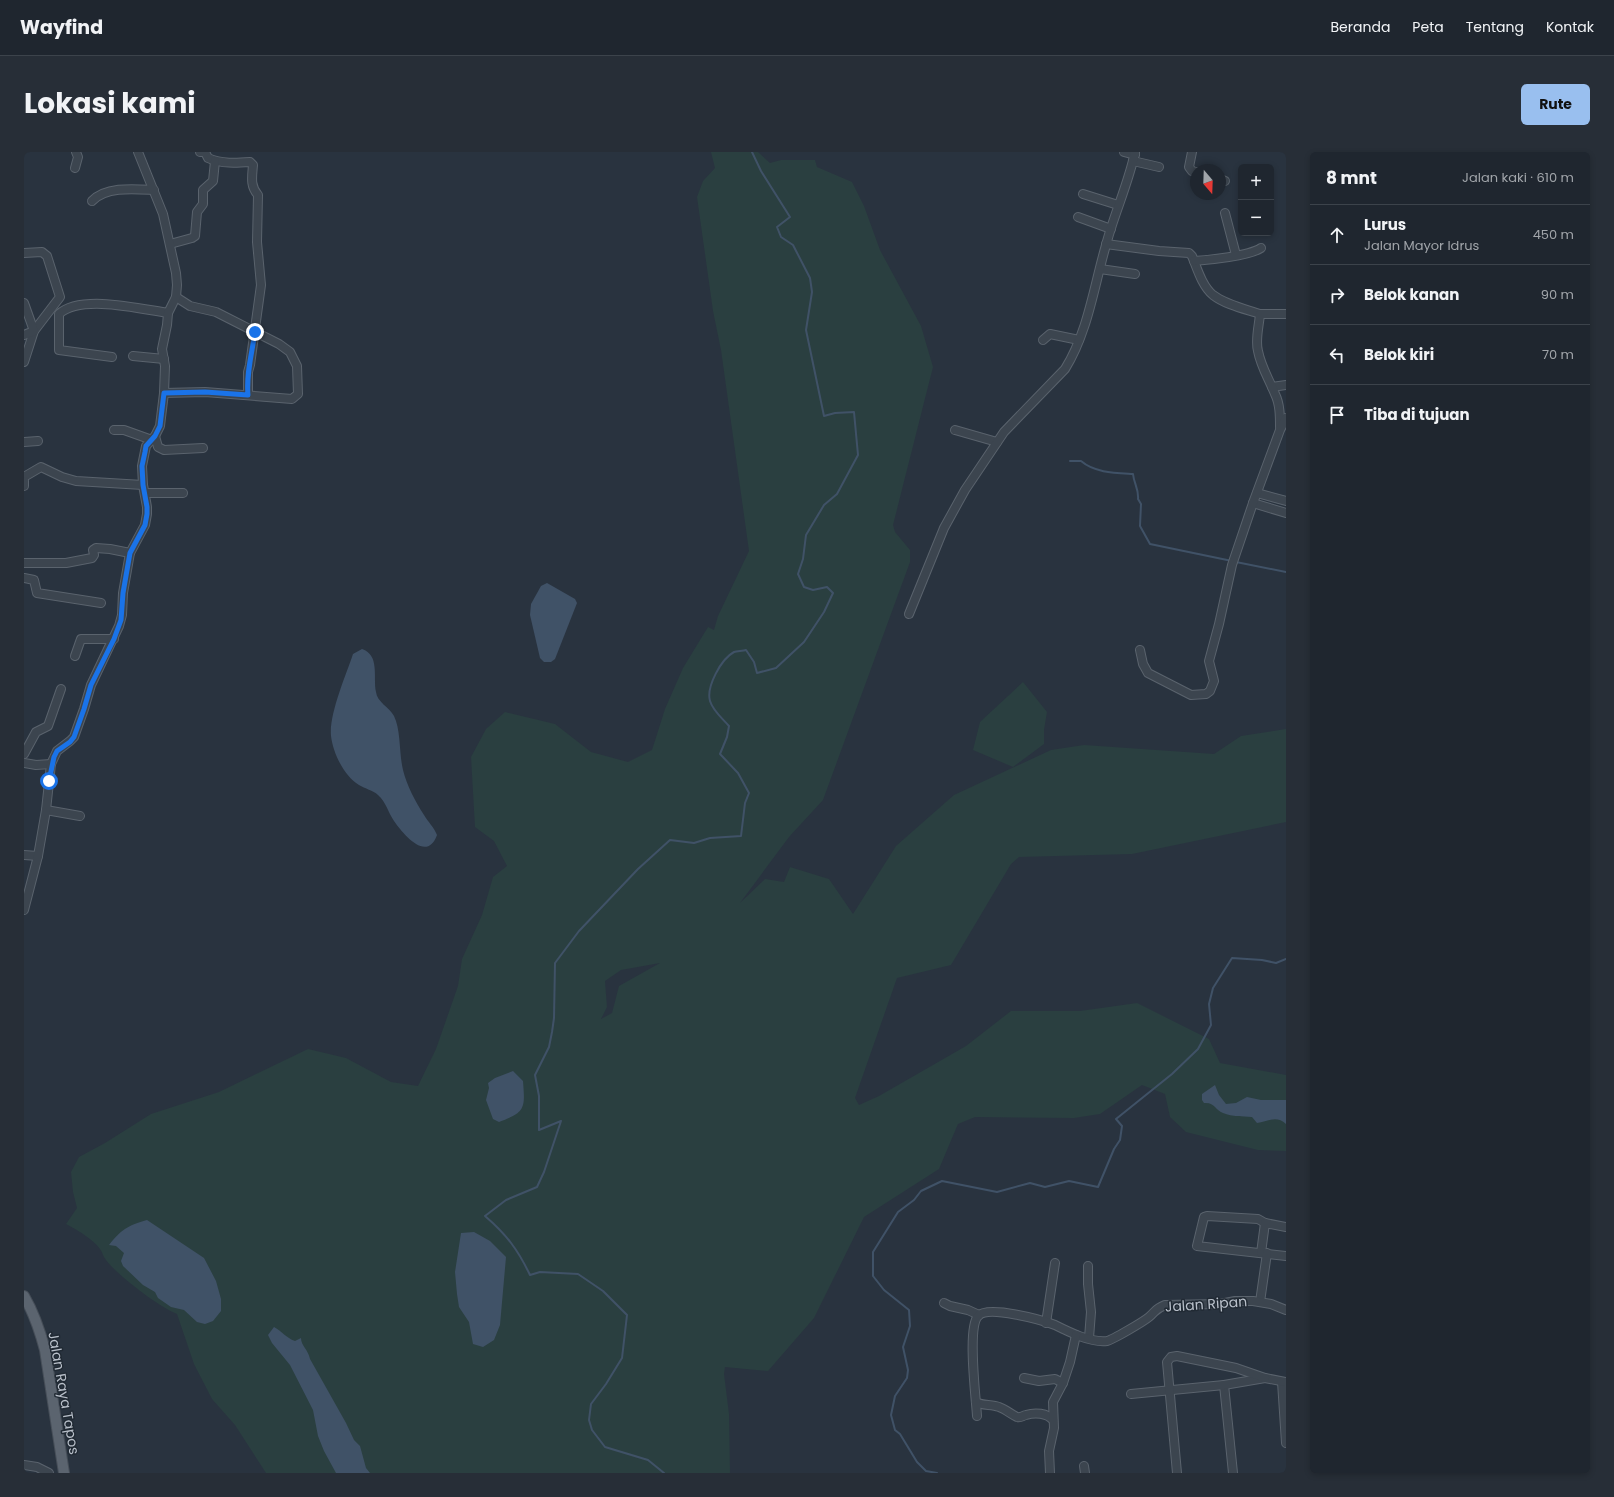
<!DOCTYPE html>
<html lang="id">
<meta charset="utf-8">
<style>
body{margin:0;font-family:Poppins,sans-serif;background:#272e37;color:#f1f3f6}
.controls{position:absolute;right:12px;top:12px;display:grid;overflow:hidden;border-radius:6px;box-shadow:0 2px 6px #0003}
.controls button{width:36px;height:36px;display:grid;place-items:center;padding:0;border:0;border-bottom:1px solid #3c434b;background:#1f262f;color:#f1f3f6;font:20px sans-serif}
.compass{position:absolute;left:1166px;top:12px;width:36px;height:36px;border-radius:50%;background:#1f262f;box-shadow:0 2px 6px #0003;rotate:161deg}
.stop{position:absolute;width:12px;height:12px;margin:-9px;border:3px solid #1a73e8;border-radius:50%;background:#fff}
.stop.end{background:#1a73e8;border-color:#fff;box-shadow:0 1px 4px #0008}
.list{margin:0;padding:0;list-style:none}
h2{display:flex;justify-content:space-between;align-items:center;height:52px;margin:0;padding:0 16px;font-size:17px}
h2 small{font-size:13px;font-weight:400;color:#a1a5aa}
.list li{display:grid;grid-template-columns:26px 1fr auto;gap:12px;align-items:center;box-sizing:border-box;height:60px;padding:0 16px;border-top:1px solid #3c434b}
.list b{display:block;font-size:15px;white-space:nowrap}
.list p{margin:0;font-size:13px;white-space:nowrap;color:#a1a5aa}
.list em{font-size:13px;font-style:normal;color:#a1a5aa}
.icon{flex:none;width:22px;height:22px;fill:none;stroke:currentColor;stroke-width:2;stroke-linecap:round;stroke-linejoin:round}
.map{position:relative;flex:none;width:1262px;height:1321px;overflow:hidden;border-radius:6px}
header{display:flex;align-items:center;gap:24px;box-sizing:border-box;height:56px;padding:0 20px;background:#1f262f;border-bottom:1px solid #3c434b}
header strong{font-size:19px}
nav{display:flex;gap:22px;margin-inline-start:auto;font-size:14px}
.intro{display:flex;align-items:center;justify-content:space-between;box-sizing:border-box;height:96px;padding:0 24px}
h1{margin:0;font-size:28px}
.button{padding:10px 18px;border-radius:6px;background:#99bfef;color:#111;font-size:14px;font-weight:700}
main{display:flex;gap:24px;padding:0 24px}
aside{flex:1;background:#1f262f;border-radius:6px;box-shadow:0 2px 6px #0003}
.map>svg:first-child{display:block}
.green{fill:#2a3f40;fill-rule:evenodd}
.water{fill:#405267}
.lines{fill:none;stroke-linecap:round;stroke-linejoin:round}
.stream{stroke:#405267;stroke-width:2}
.minor-casing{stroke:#5a636d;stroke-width:10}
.major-casing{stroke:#464e58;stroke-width:12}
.minor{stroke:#3c454f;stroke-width:8}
.major{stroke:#5b646f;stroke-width:10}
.route{stroke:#1a73e8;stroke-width:5}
.labels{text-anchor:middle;stroke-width:3;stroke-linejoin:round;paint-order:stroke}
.street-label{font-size:14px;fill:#b9c0ca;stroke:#212a34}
</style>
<header>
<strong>Wayfind</strong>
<nav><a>Beranda</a><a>Peta</a><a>Tentang</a><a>Kontak</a></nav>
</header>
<div class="intro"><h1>Lokasi kami</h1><a class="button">Rute</a></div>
<main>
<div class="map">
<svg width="1262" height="1321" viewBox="0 0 1262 1321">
<rect width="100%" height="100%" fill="#29333f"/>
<g class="green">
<path d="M687 0H734L746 11 757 8H791L793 15 828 30 840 54 856 98 897 174 909 215 869 373 871 380 886 398V410L799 648 765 685 716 751 741 727 760 730 766 715 805 727 829 762 872 694 930 643 1027 598 1060 593 1190 602 1217 584 1262 577V670L1108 702 995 705 987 712 927 813 873 826 831 946 835 953 855 944 942 894 987 859H1056L1113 851 1185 887 1196 911 1262 923V999L1234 998 1162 980 1146 965 1141 942 1118 933 1076 962 1050 966 951 965 934 972 915 1017 840 1065 790 1166 744 1219 701 1215 700 1222 705 1262 706 1321H242L211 1273 188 1247 170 1212 153 1162C134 1154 94 1124 82 1108 79 1105 79 1101 76 1097 70 1088 52 1077 42 1072L53 1056 49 1040 47 1020 55 1005 81 991 127 962 195 940 284 897 322 906 367 930 394 934 412 897 434 834 438 807 458 763 469 725 483 714 470 689 451 675 447 605 462 577 481 560 531 572 567 600 604 610 628 598 641 557 659 516 684 475 690 478 694 464 725 399 697 198 689 159 673 45 679 29 691 16ZM636 811 595 834 588 861 577 867 583 855 581 829 597 818Z"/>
<polygon points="999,530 1023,560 1020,578 1020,592 989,615 949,598 956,570"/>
</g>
<g class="water">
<polygon points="523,431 551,447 553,451 531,507 527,510 520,510 516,506 506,463 507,452 517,434"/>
<path d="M338 497C356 503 349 525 352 540 353 550 365 555 370 564 377 578 375 602 379 618 383 634 391 649 400 663 404 670 410 675 413 683 403 711 379 682 370 669 364 660 362 650 354 643 349 638 341 637 335 633 320 624 309 601 307 584 305 562 322 523 329 502Z"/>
<path d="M489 919 499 929C501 956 502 960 475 970L469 967 462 948 465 936 464 931 471 926Z"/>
<path d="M1191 933 1195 943 1202 952 1212 951 1223 945 1237 948H1262V972C1253 963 1244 969 1233 971L1228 965C1218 964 1209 965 1199 961 1191 958 1191 950 1180 951L1178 948V942Z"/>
<path d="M123 1068 180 1106 192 1129 197 1147V1159L189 1169 181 1172 173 1170 160 1158 147 1155 134 1146 131 1140 119 1133 99 1114 97 1109 100 1101 92 1094 85 1093C97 1078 104 1073 123 1068Z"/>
<polygon points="450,1080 466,1089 482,1105 476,1173 470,1188 459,1195 449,1192 445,1170 435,1155 433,1142 431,1120 437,1081"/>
<path d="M250 1175C258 1179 262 1186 271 1189L277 1186C277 1194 284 1197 286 1207L322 1271 330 1288 336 1294 342 1316 346 1321H312L300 1299 294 1284 289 1258 266 1213 248 1191 244 1183Z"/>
</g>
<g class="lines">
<g class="stream">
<path d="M1046 309H1057C1071 321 1092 321 1109 322 1110 332 1115 337 1114 347L1117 352 1116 374 1126 392 1208 409"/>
<polyline points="1212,410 1262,420"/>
<path d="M640 1321 624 1308 581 1295 568 1278 565 1268 567 1252 582 1232 598 1206 603 1163 579 1139 554 1122 516 1120 506 1123C494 1098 483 1083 461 1064L482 1048 513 1035 520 1020 537 969 515 978V944L511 923 525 895 528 880 530 866 531 811 555 779 614 717 646 688 670 691 686 686 717 684 721 651 725 641 714 621 696 602 703 585 705 574C698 566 689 559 686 549 682 535 697 507 710 500 713 499 719 499 722 498L730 510 733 521 752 516 780 490 800 460 809 441 803 435 789 438 780 435 774 422 779 407 782 383 800 353 813 342 834 303 830 260 811 261 800 264 782 178 788 140 786 126 769 93 757 85 753 75 766 65 737 19 728 0"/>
<polyline points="913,1321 902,1319 893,1310 876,1282 871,1278 867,1263 871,1244 883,1226 884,1218 879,1195 886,1174 885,1158 860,1138 849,1124 849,1100 874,1060 890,1048 897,1039 918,1029 973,1040 1006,1031 1021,1035 1045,1029 1074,1035 1090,997 1096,988 1098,974 1092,967 1148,922 1174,897 1187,873 1185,852 1189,836 1208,806 1238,808 1252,811 1262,807"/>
</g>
<defs>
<g id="minor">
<path d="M176 0H181L184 6C198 12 212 11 226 10L229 13C228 25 226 34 234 43L233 90 237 133 226 213 224 220V243"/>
<polyline points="1100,0 1111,3"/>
<polyline points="1168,0 1165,15 1168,19 1172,20"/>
<polyline points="1109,9 1135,15"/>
<polyline points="51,16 54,5 52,0"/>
<polyline points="1196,27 1201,29"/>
<polyline points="1059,42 1094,53"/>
<path d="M68 49C82 34 111 37 130 38"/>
<polyline points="1201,61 1212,103"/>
<polyline points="1054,65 1087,77"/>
<polyline points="146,92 168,86 171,84 173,60 179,52 179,38 189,29 191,9"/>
<path d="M1082 92 1135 99 1165 101 1168 104C1173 116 1178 134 1189 143 1202 153 1221 157 1236 162"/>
<polyline points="0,101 18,100 23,104 36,145 10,179 0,210"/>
<path d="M1170 109C1185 108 1225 104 1237 96"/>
<polyline points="1076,117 1111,122"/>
<polyline points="0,151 10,179 0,183"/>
<polyline points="1019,188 1026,182 1055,188"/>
<polyline points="109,204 140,207"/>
<path d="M88 205 35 198V162C57 142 117 157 144 161"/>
<polyline points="1248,235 1262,233"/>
<polyline points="140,241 181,240 268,247 274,242 273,214 266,200 255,192 192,160 166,154 152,145"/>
<path d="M1256 275C1256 264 1256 252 1251 242 1245 227 1237 215 1234 199 1231 188 1235 174 1236 162H1262"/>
<polyline points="90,278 100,278 128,288"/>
<polyline points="931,278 973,290"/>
<polyline points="131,284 134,295 140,298 179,296"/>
<polyline points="0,290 14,289"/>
<polyline points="0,325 17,315 38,325 52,329 119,333"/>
<polyline points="0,329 0,334"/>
<polyline points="121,341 159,341"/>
<polyline points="1233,341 1262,349"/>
<polyline points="1229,351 1262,361"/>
<polyline points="0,411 42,411 68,406 70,403 69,398 72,396 86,397 106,401"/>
<polyline points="0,426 10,428 13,441 77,451"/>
<path d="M885 462 920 376 941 338 980 280 1041 217C1064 180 1070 134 1082 93 1090 62 1105 30 1111 0"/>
<polyline points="1116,498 1119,512 1124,521 1167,543 1182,542 1186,539 1190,529 1185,509 1195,472 1208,413 1229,351 1256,278 1262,266"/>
<polyline points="51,504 57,487 90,487"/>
<polyline points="0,602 12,580 24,574 37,537"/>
<polyline points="0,611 12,613 27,612"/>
<polyline points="22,658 56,664"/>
<polyline points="0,703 14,704"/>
<polyline points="0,758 14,704 22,658 27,612 33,599 46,589 50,585 60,557 67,533 95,474 98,463 99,441 106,401 121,373 123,362 123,355 119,333 118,314 122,294 131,284 136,274 140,241 141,214 138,197 143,173 144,161 152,145 153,133 152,121 139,62 114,0"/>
<polyline points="1241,1071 1234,1067 1183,1064 1180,1065 1173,1094 1262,1104"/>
<polyline points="1237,1101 1241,1071 1262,1075"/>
<polyline points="1064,1114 1064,1132 1067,1160 1065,1186"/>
<polyline points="1236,1150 1243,1101"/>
<polyline points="920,1151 926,1154 944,1158 955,1163"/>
<polyline points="1022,1171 1031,1111"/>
<polyline points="1000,1226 1015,1229 1031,1227 1039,1231"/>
<polyline points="1258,1230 1262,1291"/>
<polyline points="1200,1233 1209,1321"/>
<polyline points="1107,1242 1200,1233 1241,1226 1262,1230"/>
<path d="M952 1250C958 1254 968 1252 975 1255 981 1257 987 1262 993 1265 997 1266 998 1264 1002 1263 1011 1260 1023 1261 1029 1268"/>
<path d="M953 1264C952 1246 943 1176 954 1164 964 1153 1018 1168 1031 1173 1045 1180 1067 1191 1083 1189 1088 1188 1119 1170 1125 1165 1132 1159 1131 1157 1141 1153L1196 1152 1211 1149H1229L1247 1152 1262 1158"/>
<polyline points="0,1313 13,1315 25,1321"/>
<polyline points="1060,1314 1061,1321"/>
<polyline points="1026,1321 1025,1299 1030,1276 1029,1250 1039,1231 1046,1210 1052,1183"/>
<polyline points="1153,1321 1143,1210 1147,1205 1153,1204 1212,1216 1241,1226"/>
</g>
<path id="major" d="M0 1144C10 1161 16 1179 21 1198L40 1321"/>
</defs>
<use href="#minor" class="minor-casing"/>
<use href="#major" class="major-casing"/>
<use href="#minor" class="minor"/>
<use href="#major" class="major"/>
</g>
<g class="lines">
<path class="route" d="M25 629 30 605 33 599 46 590 50 585 60 557 67 533 90 487 97 468 99 441 106 401 121 373 123 362V355L119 333 118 314 121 300 122 294 131 284 136 274 140 241 181 240 224 243C222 222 228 201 231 180"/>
</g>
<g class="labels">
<g class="street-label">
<text transform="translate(1182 1152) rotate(-4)" y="5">Jalan Ripan</text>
<text transform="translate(40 1241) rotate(80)" y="5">Jalan Raya Tapos</text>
</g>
</g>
</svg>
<div class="controls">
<button>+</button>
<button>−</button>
</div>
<svg class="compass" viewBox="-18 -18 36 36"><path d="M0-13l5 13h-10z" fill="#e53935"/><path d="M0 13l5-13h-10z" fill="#a1a5aa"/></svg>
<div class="stop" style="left:25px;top:629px"></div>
<div class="stop end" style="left:231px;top:180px"></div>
</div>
<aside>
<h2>8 mnt<small>Jalan kaki · 610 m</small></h2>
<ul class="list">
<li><svg class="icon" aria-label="ahead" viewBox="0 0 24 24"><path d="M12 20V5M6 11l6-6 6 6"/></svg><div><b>Lurus</b><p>Jalan Mayor Idrus</p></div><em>450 m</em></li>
<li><svg class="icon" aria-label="right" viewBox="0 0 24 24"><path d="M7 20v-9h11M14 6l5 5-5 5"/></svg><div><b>Belok kanan</b></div><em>90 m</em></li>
<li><svg class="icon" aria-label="left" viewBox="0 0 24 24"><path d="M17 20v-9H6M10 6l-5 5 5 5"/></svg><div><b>Belok kiri</b></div><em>70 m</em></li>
<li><svg class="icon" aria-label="arrive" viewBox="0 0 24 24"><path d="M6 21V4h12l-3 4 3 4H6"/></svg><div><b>Tiba di tujuan</b></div></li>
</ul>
</aside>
</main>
